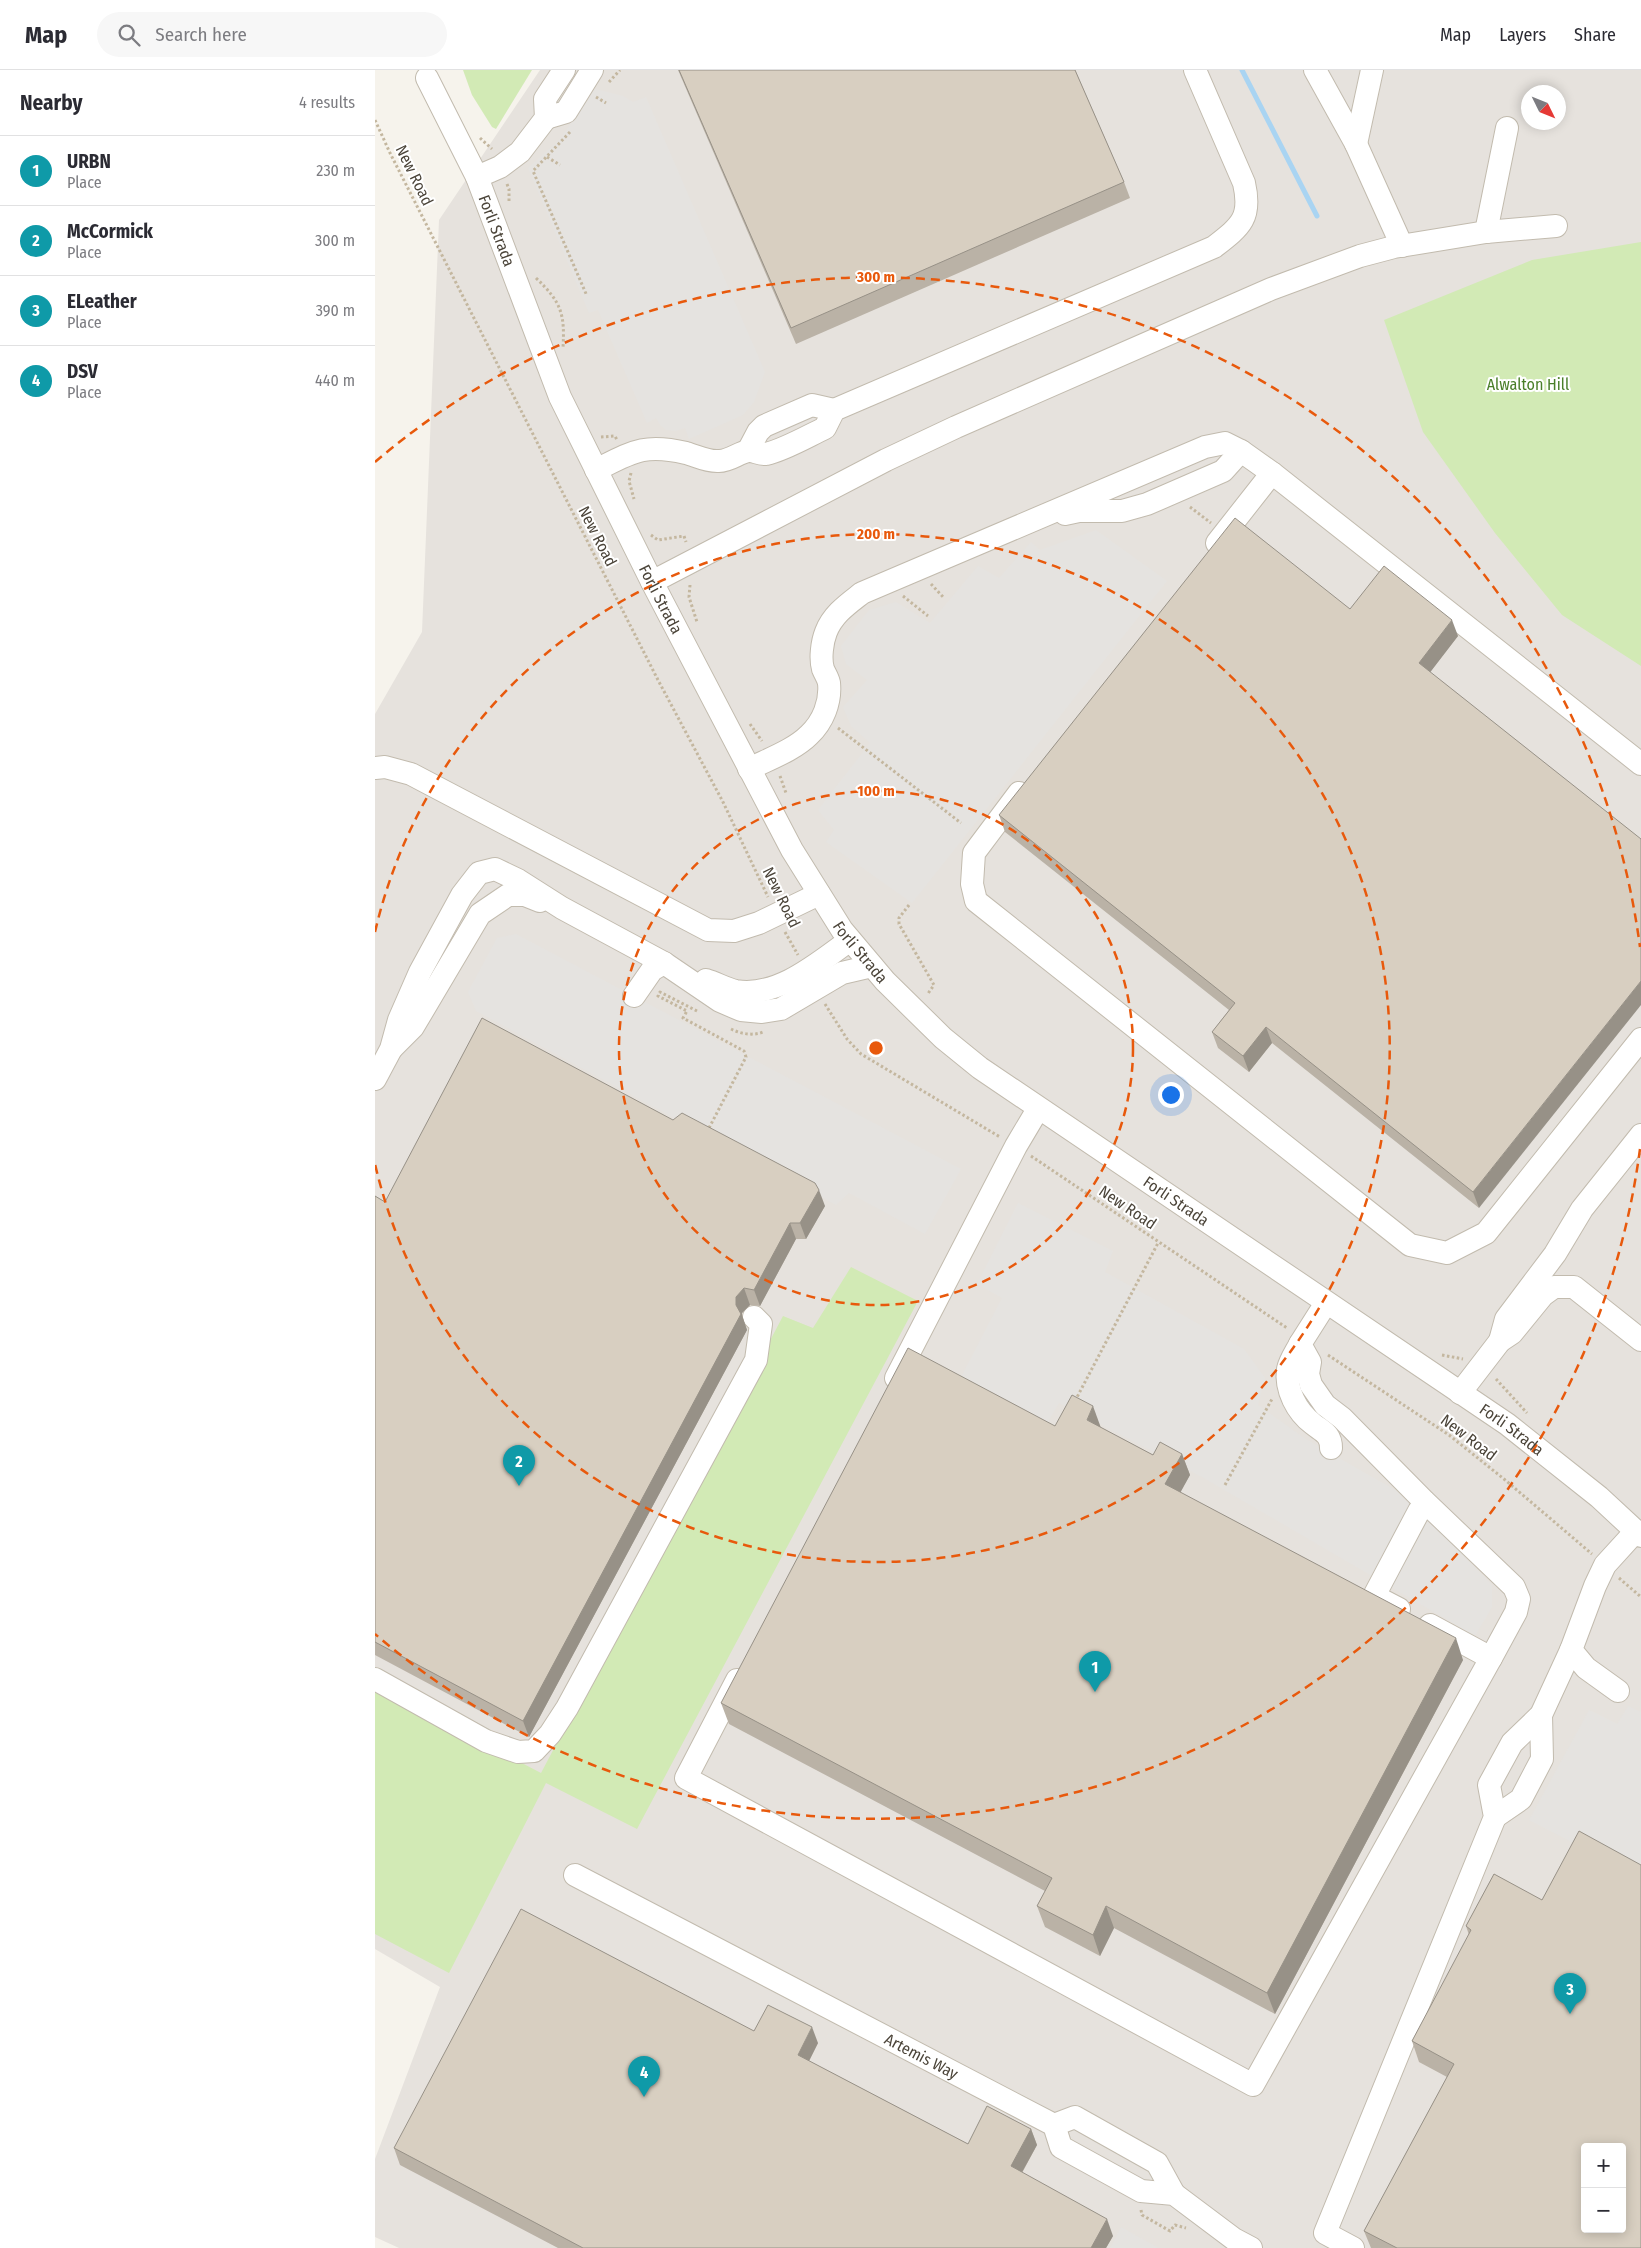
<!DOCTYPE html>
<meta charset="utf-8">
<style>
body{margin:0;font-family:"Fira Sans Condensed",sans-serif;background:#f7f7f7;color:#2b2b33}
.controls{position:absolute;right:15px;bottom:15px;display:grid;overflow:hidden;border-radius:5px;box-shadow:0 2px 12px #0003}
.controls button{width:45px;height:45px;display:grid;place-items:center;padding:0;border:0;border-bottom:1px solid #e1e1e2;background:#fff;color:#2b2b33;font:25px sans-serif}
.compass{position:absolute;left:1146px;top:15px;width:45px;height:45px;border-radius:50%;background:#fff;box-shadow:0 2px 12px #0003;rotate:133deg}
.you{position:absolute;left:795px;top:1024px;width:18px;height:18px;margin:-12px;border:4px solid #fff;border-radius:50%;background:#1a73e8;box-shadow:0 0 0 8px #1a73e833}
.badge{display:grid;place-items:center;width:32px;height:32px;border-radius:50%;background:#fc3f1d;color:#fff;font-size:16px;font-weight:700}
.pin{position:absolute;translate:-50% -41px;filter:drop-shadow(0 1px 2px #0008)}
.pin::after{content:'';position:absolute;top:26px;width:18px;height:15px;background:inherit;clip-path:polygon(0 0,100% 0,50% 100%)}
.list{margin:0;padding:0;list-style:none}
h2{display:flex;justify-content:space-between;align-items:center;height:65px;margin:0;padding:0 20px;font-size:21px}
h2 small{font-size:16px;font-weight:400;color:#7c7c81}
.list li{display:grid;grid-template-columns:32px 1fr auto;gap:15px;align-items:center;box-sizing:border-box;height:70px;padding:0 20px;border-top:1px solid #e1e1e2}
.list b{display:block;font-size:19px;white-space:nowrap}
.list p{margin:0;font-size:16px;white-space:nowrap;color:#7c7c81}
.list em{font-size:16px;font-style:normal;color:#7c7c81}
.icon{flex:none;width:28px;height:28px;fill:none;stroke:currentColor;stroke-width:2;stroke-linecap:round;stroke-linejoin:round}
.map{position:relative;flex:none;width:1266px;height:2178px;overflow:hidden}
header{display:flex;align-items:center;gap:30px;box-sizing:border-box;height:70px;padding:0 25px;background:#fff;border-bottom:1px solid #e1e1e2}
header strong{font-size:24px}
nav{display:flex;gap:28px;margin-inline-start:auto;font-size:18px}
.search{width:350px;height:45px;background:#f7f7f7;display:flex;align-items:center;gap:12px;box-sizing:border-box;padding:0 18px;border-radius:28px;color:#7c7c81;font-size:19px}
main{display:flex}
aside{flex:1;background:#fff}
.map>svg:first-child{display:block}
.industrial{fill:#e6e2dd;fill-rule:evenodd}
.green{fill:#d2eab5}
.parking{fill:#e5e3e0}
.lines{fill:none;stroke-linecap:round;stroke-linejoin:round}
.stream{stroke:#a9d4f2;stroke-width:5}
.minor-casing{stroke:#c2bbae;stroke-width:24}
.path{stroke:#c4b79f;stroke-width:3;stroke-dasharray:2.5 2.5;stroke-linecap:butt}
.minor{stroke:#fff;stroke-width:22}
.wall{fill:#bab2a6}
.shaded-wall{fill:#979187}
.building{fill:#d8cfc1;stroke:#979187;fill-rule:evenodd}
.ring{fill:none;stroke:#e8590c;stroke-width:2.5;stroke-dasharray:9 6}
.labels{text-anchor:middle;stroke-width:4;stroke-linejoin:round;paint-order:stroke}
.street-label{font-size:16px;fill:#4b4439;stroke:#fff}
.park-label{font-size:16px;fill:#4a7f2a;stroke:#fff}
.centre{fill:#e8590c;stroke:#fff;stroke-width:2.5}
.ring-label{font-size:15px;text-anchor:middle;font-weight:bold;fill:#e8590c;stroke:#fff;stroke-width:4;stroke-linejoin:round;paint-order:stroke}
</style>
<header>
<strong>Map</strong>
<div class="search"><svg class="icon" aria-label="search" viewBox="0 0 24 24"><circle cx="10" cy="10" r="6"/><path d="M15 15l6 6"/></svg>Search here</div>
<nav><a>Map</a><a>Layers</a><a>Share</a></nav>
</header>
<main>
<aside>
<h2>Nearby<small>4 results</small></h2>
<ul class="list">
<li><span class="badge" style="background:#0f9aa8">1</span><div><b>URBN</b><p>Place</p></div><em>230 m</em></li>
<li><span class="badge" style="background:#0f9aa8">2</span><div><b>McCormick</b><p>Place</p></div><em>300 m</em></li>
<li><span class="badge" style="background:#0f9aa8">3</span><div><b>ELeather</b><p>Place</p></div><em>390 m</em></li>
<li><span class="badge" style="background:#0f9aa8">4</span><div><b>DSV</b><p>Place</p></div><em>440 m</em></li>
</ul>
</aside>
<div class="map">
<svg width="1266" height="2178" viewBox="0 0 1266 2178">
<rect width="100%" height="100%" fill="#f6f3ec"/>
<path class="industrial" d="M165 0H1266V2178H24L0 2167V2089L65 1917 0 1879V644L47 562 64 150ZM1154 22H1184V52H1154ZM1210 2077H1247V2159H1210Z"/>
<g class="green">
<polygon points="88,0 157,0 121,59 117,57 97,25"/>
<polygon points="1266,172 1266,596 1187,545 1120,463 1048,362 1009,250 1157,190"/>
<polygon points="476,1197 543,1231 262,1759 171,1713 74,1903 0,1864 0,1616 166,1703 408,1246 438,1258"/>
</g>
<g class="parking">
<polygon points="220,19 248,26 258,32 271,27 390,302 379,332 368,345 314,369 310,358 301,361 291,360 285,355 281,348 272,353 223,240 214,243 153,98 185,69"/>
<polygon points="721,460 792,511 537,833 451,772 459,760 443,740 495,673 476,656 468,637 492,610 471,594 466,576 494,540 521,532 555,553 603,496 624,508 656,472 665,480"/>
<polygon points="141,864 586,1099 550,1164 474,1123 461,1135 101,941 93,922 122,868"/>
<polygon points="643,1133 738,1181 730,1202 869,1279 890,1308 883,1335 929,1368 1027,1424 1117,1515 1117,1537 1100,1566 827,1407 684,1333 668,1361 582,1315 627,1228 602,1214"/>
<polygon points="1253,1636 1266,1642 1266,1808 1154,1750 1214,1640 1242,1654"/>
<polygon points="746,2157 762,2166 784,2178 735,2178"/>
</g>
<g class="lines">
<polyline class="stream" points="867,0 942,146"/>
<defs>
<g id="minor">
<polyline points="940,0 981,74 1027,176"/>
<path id="s1" d="M52 8 102 107 185 327 277 512 417 780 467 860 510 911 568 968 605 998 1132 1354 1224 1427 1266 1466"/>
<polyline points="171,48 191,42 217,0"/>
<polyline points="981,74 997,0"/>
<polyline points="102,107 125,97 145,82 171,48 170,29 189,0"/>
<polyline points="1111,162 1132,58"/>
<polyline points="373,381 383,362 389,356 437,335 459,340"/>
<path d="M221 400C257 382 269 373 311 383 322 386 332 392 344 391 355 391 363 383 373 381 378 380 385 385 391 384 409 380 433 366 450 358L459 340 839 177C866 156 877 148 869 113L820 0"/>
<polyline points="690,444 704,441 747,441 772,434 848,401 866,381"/>
<polyline points="842,473 897,403"/>
<polyline points="277,512 511,390 581,357 896,219 985,186 1019,177 1111,162 1181,156"/>
<polyline points="0,698 10,697 36,704 333,860 359,861 384,853 444,824"/>
<path d="M374 699C394 689 419 680 434 665 448 652 456 632 454 613 453 608 450 604 448 599 445 589 447 572 451 562 458 544 473 534 487 523L830 377 850 373 866 381 897 403 1266 694"/>
<polyline points="644,723 599,783 597,814 601,831 1035,1175 1072,1183 1111,1163 1266,969"/>
<path d="M331 910C341 913 351 919 361 921 403 928 443 893 475 870"/>
<polyline points="259,926 277,900 289,893"/>
<polyline points="17,978 38,957 105,844 133,825 150,825 165,831"/>
<polyline points="0,1009 16,979 24,950 45,902 87,825 104,803 120,799 143,810 187,838 289,893 345,931 366,940 387,942 406,939 467,903 497,896"/>
<polyline points="951,1233 925,1274 935,1292 933,1304 936,1315 950,1335 967,1348 1049,1431 1139,1517 1144,1529 1141,1542 1116,1588"/>
<polyline points="1125,1271 1131,1249 1180,1184 1207,1139 1266,1065"/>
<path d="M925 1274C921 1282 915 1290 913 1299 910 1320 922 1342 938 1354 948 1362 956 1364 956 1378"/>
<polyline points="521,1308 641,1076 663,1039"/>
<polyline points="1085,1323 1125,1271 1137,1263 1168,1225 1179,1217 1199,1217 1266,1270"/>
<polyline points="1024,1539 999,1526 1044,1441"/>
<polyline points="0,1609 111,1671 143,1682 159,1681 175,1664 192,1638 381,1290 386,1254 379,1247"/>
<polyline points="362,1610 311,1708 878,2015 1116,1588 1055,1555"/>
<polyline points="1243,1621 1211,1598 1196,1580 1220,1516 1230,1495 1261,1461"/>
<polyline points="1120,1747 1146,1729 1167,1689 1166,1645"/>
<path id="s2" d="M200 1805 679 2055 686 2077 766 2121 799 2124 859 2169 876 2178"/>
<polyline points="679,2055 700,2047 782,2093 799,2124"/>
<polyline points="978,2178 950,2163 1120,1747 1114,1715 1137,1673 1166,1645 1196,1580"/>
</g>
</defs>
<use href="#minor" class="minor-casing"/>
<g class="path">
<polyline points="234,12 245,0"/>
<polyline points="221,27 231,33"/>
<polyline points="0,50 15,83 283,610 348,732 393,827"/>
<polyline points="195,62 158,101 212,226"/>
<polyline points="105,68 117,79"/>
<polyline points="172,87 185,95"/>
<polyline points="132,114 134,119 134,132"/>
<path d="M161 208C186 232 190 243 188 278"/>
<polyline points="226,367 240,366 242,370"/>
<polyline points="256,403 254,411 259,429"/>
<polyline points="815,437 836,453"/>
<polyline points="276,465 283,470 309,466 311,472"/>
<polyline points="556,514 569,528"/>
<polyline points="315,515 314,527 322,552"/>
<polyline points="528,526 553,546"/>
<polyline points="375,654 387,671"/>
<polyline points="463,658 586,753"/>
<polyline points="405,706 411,723"/>
<polyline points="534,835 524,848 524,854 559,915 552,925"/>
<polyline points="410,862 423,885"/>
<polyline points="450,934 472,969 486,984 625,1067"/>
<polyline points="322,941 285,922 283,926 312,941 308,948 369,981 371,987 333,1060"/>
<path d="M356 959C366 964 378 966 388 962"/>
<polyline points="656,1086 912,1258"/>
<polyline points="953,1285 1074,1365 1129,1409 1217,1484"/>
<polyline points="1067,1285 1088,1289"/>
<polyline points="1121,1309 1152,1343"/>
<polyline points="700,1331 783,1173"/>
<polyline points="850,1415 897,1329"/>
<polyline points="1244,1508 1266,1527"/>
<polyline points="766,2140 767,2145 795,2161 800,2155 811,2158"/>
</g>
<use href="#minor" class="minor"/>
</g>
<g class="wall">
<polygon points="303,0 700,0 749,112 755,128 421,274"/>
<polygon points="975,539 1083,566 1055,602 1104,1138 897,973 874,1002 843,978 837,962 854,940 630,762 624,745"/>
<polygon points="298,1050 450,1136 431,1169 421,1169 385,1236 375,1235 367,1243 367,1245 372,1260 154,1667 0,1585 0,1126 10,1132"/>
<polygon points="680,1356 726,1358 778,1385 807,1384 815,1405 805,1422 1088,1590 900,1944 739,1858 725,1886 670,1857 662,1836 670,1821 354,1654 346,1633"/>
<polygon points="1119,1804 1266,2178 996,2178 989,2161 1072,2007 1044,1992 1037,1971 1094,1865 1091,1856"/>
<polygon points="379,1961 443,1973 434,1991 593,2074 656,2059 662,2075 647,2103 738,2166 731,2178 183,2178 25,2095 19,2078"/>
</g>
<g class="shaded-wall">
<polygon points="1077,550 1083,566 1050,609 1044,593"/>
<polygon points="1266,911 1266,935 1104,1138 1098,1122"/>
<polygon points="891,957 897,973 874,1002 868,986"/>
<polygon points="444,1120 450,1136 431,1169 425,1153"/>
<polygon points="415,1153 421,1169 385,1236 379,1220"/>
<polygon points="369,1218 375,1235 367,1243 367,1245 372,1260 154,1667 148,1651 361,1235 361,1227"/>
<polygon points="718,1336 726,1358 712,1350"/>
<polygon points="807,1384 815,1405 798,1436 790,1414"/>
<polygon points="1081,1568 1088,1590 900,1944 892,1923"/>
<polygon points="731,1836 739,1858 725,1886 718,1865"/>
<polygon points="437,1957 443,1973 429,2001 423,1985"/>
<polygon points="656,2059 662,2075 641,2113 636,2096"/>
<polygon points="732,2149 738,2166 731,2178 716,2178"/>
</g>
<g class="building">
<polygon points="304,0 700,0 749,112 416,258"/>
<polygon points="860,448 975,539 1009,496 1077,550 1044,593 1266,769 1266,911 1098,1122 891,957 868,986 837,962 860,933 624,745"/>
<polygon points="107,948 298,1050 307,1043 440,1113 444,1120 425,1153 415,1153 379,1220 369,1218 361,1227 361,1235 366,1244 148,1651 0,1572 0,1126 10,1132"/>
<polygon points="533,1278 680,1356 697,1325 718,1336 712,1350 778,1385 785,1372 807,1384 790,1414 1081,1568 892,1923 731,1836 718,1865 662,1836 677,1808 346,1633"/>
<path d="M1204 1761 1266 1795V2178H1022L989 2161 1079 1994 1037 1971 1096 1860 1091 1856 1119 1804 1167 1830ZM1210 2077H1247V2159H1210Z"/>
<polygon points="146,1839 379,1961 393,1935 437,1957 423,1985 593,2074 612,2036 656,2059 636,2096 732,2149 716,2178 208,2178 19,2078"/>
</g>
<g class="ring">
<circle cx="501" cy="978" r="257"/>
<path d="M0 862A514 514 0 1 1 0 1094"/>
<path d="M1265 1079A771 771 0 0 1 0 1564M0 392A771 771 0 0 1 1265 877"/>
</g>
<g class="labels">
<g class="street-label">
<text transform="translate(40 105) rotate(64)" y="6">New Road</text>
<text dy="6" stroke="none"><textPath href="#s1" startOffset="168">Forli Strada</textPath></text>
<text transform="translate(223 466) rotate(63)" y="6">New Road</text>
<text dy="6" stroke="none"><textPath href="#s1" startOffset="572">Forli Strada</textPath></text>
<text transform="translate(407 827) rotate(64)" y="6">New Road</text>
<text dy="6" stroke="none"><textPath href="#s1" startOffset="978">Forli Strada</textPath></text>
<text dy="6" stroke="none"><textPath href="#s1" startOffset="1382">Forli Strada</textPath></text>
<text transform="translate(753 1137) rotate(34)" y="6">New Road</text>
<text dy="6" stroke="none"><textPath href="#s1" startOffset="1788">Forli Strada</textPath></text>
<text transform="translate(1094 1367) rotate(37)" y="6">New Road</text>
<text dy="6" stroke="none"><textPath href="#s2" startOffset="391">Artemis Way</textPath></text>
</g>
<g class="park-label">
<text x="1153" y="320">Alwalton Hill</text>
</g>
</g>
<circle cx="501" cy="978" r="8" class="centre"/>
<g class="ring-label">
<text x="501" y="212">300 m</text>
<text x="501" y="469">200 m</text>
<text x="501" y="726">100 m</text>
</g>
</svg>
<div class="controls">
<button>+</button>
<button>−</button>
</div>
<svg class="compass" viewBox="-18 -18 36 36"><path d="M0-13l5 13h-10z" fill="#e53935"/><path d="M0 13l5-13h-10z" fill="#7c7c81"/></svg>
<div class="you"></div>
<div class="pin badge" style="left:720px;top:1622px;background:#0f9aa8">1</div>
<div class="pin badge" style="left:144px;top:1416px;background:#0f9aa8">2</div>
<div class="pin badge" style="left:1195px;top:1944px;background:#0f9aa8">3</div>
<div class="pin badge" style="left:269px;top:2027px;background:#0f9aa8">4</div>
</div>
</main>
